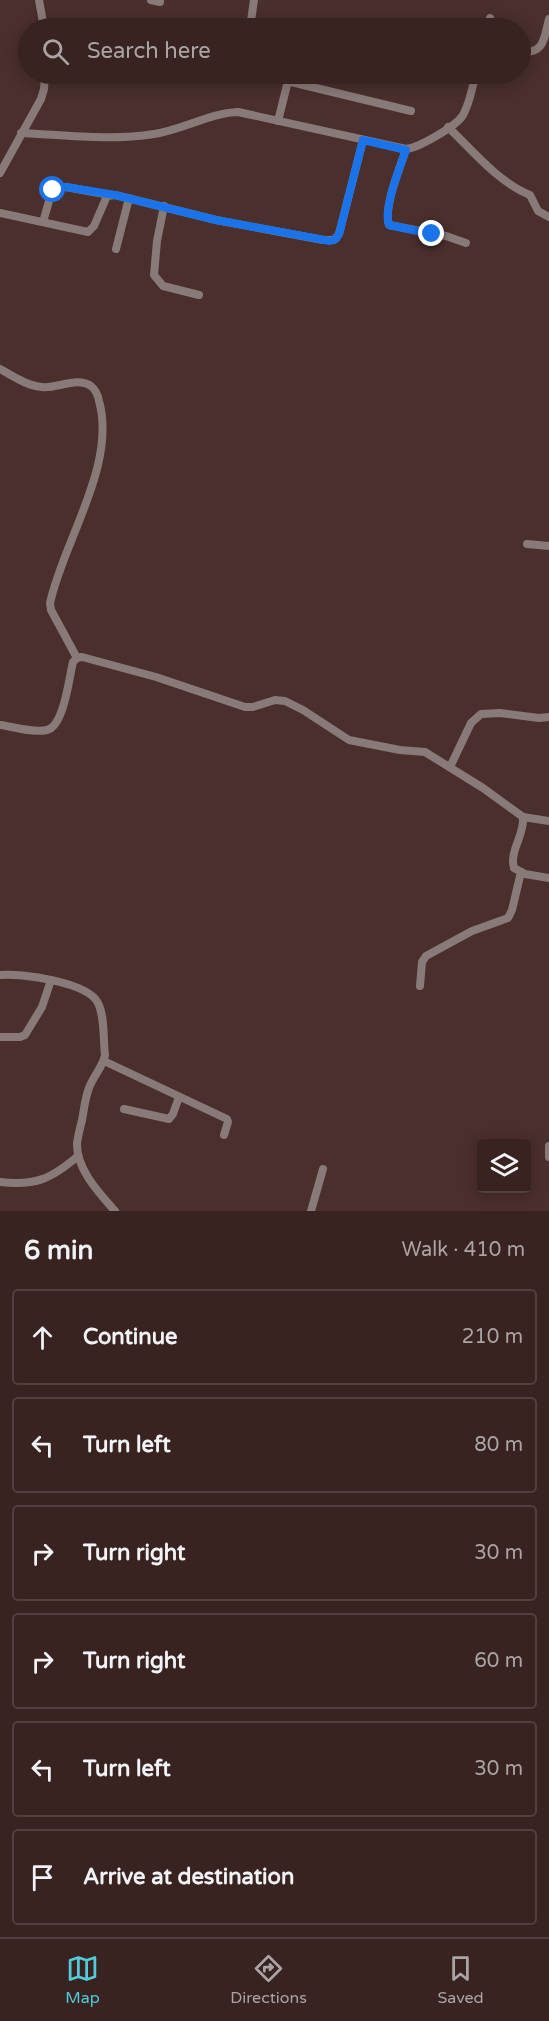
<!DOCTYPE html>
<meta charset="utf-8">
<style>
body{margin:0;font-family:"Varela Round",sans-serif;background:#432f2e;color:#f1f3f6}
.controls{position:absolute;right:18px;bottom:18px;display:grid;overflow:hidden;border-radius:6px;box-shadow:0 3px 15px #0003}
.controls button{width:54px;height:54px;display:grid;place-items:center;padding:0;border:0;border-bottom:2px solid #52403f;background:#382321;color:#f1f3f6;font:30px sans-serif}
.stop{position:absolute;width:18px;height:18px;margin:-14px;border:4px solid #1a73e8;border-radius:50%;background:#fff}
.stop.end{background:#1a73e8;border-color:#fff;box-shadow:0 2px 6px #0008}
.list{margin:0;padding:0;list-style:none}
h2{display:flex;justify-content:space-between;align-items:center;height:78px;margin:0;padding:0 24px;font-size:26px}
h2 small{font-size:20px;font-weight:400;color:#aba4a5}
.list li{display:grid;grid-template-columns:39px 1fr auto;gap:18px;align-items:center;box-sizing:border-box;height:96px;margin:0 12px 12px;padding:0 12px;border:2px solid #52403f;border-radius:6px}
.list b{display:block;font-size:22px;white-space:nowrap}
.list em{font-size:20px;font-style:normal;color:#aba4a5}
.icon{flex:none;width:33px;height:33px;fill:none;stroke:currentColor;stroke-width:2;stroke-linecap:round;stroke-linejoin:round}
.map{position:relative;flex:none;width:549px;height:1211px;overflow:hidden}
.search{position:absolute;background:#382321;box-shadow:0 3px 15px #0003;left:18px;right:18px;top:18px;height:66px;display:flex;align-items:center;gap:15px;box-sizing:border-box;padding:0 21px;border-radius:33px;color:#aba4a5;font-size:22px}
.sheet{height:726px;background:#382321}
nav{display:flex;justify-content:space-around;align-items:center;box-sizing:border-box;height:84px;border-top:2px solid #52403f;background:#382321;font-size:16px;color:#aba4a5}
nav a{display:grid;justify-items:center;gap:3px}
nav .on{color:#52cbda}
.map>svg:first-child{display:block}
.lines{fill:none;stroke-linecap:round;stroke-linejoin:round}
.street{stroke:#887a78;stroke-width:8}
.route{stroke:#1a73e8;stroke-width:8}
</style>
<div class="map">
<svg width="549" height="1211" viewBox="0 0 549 1211">
<rect width="100%" height="100%" fill="#4a2f2c"/>
<g class="lines">
<g class="street">
<polyline points="39,0 44,28"/>
<polyline points="151,0 160,2"/>
<polyline points="250,28 254,0"/>
<polyline points="487,28 490,18"/>
<path d="M520 52C545 54 544 38 549 19"/>
<polyline points="258,74 411,111"/>
<polyline points="278,121 288,81"/>
<path d="M448 127C473 151 498 182 530 195L538 211 549 217"/>
<path d="M21 133C65 135 110 141 154 134 183 130 209 113 238 112L406 149C418 148 457 126 463 115 470 103 472 87 476 74"/>
<path d="M406 149C400 168 383 208 389 225L446 236 466 243"/>
<polyline points="0,173 41,99 44,89 45,74"/>
<polyline points="164,206 157,241 154,275 163,286 199,295"/>
<polyline points="0,213 88,232 94,226 107,196 115,195 216,220 323,240 334,240 339,234 363,140"/>
<polyline points="43,222 51,194 56,188 66,187 110,195"/>
<polyline points="116,249 129,198"/>
<path d="M0 369C13 376 27 386 42 387 57 389 77 376 91 386 96 390 98 395 99 401 117 465 63 542 50 603L51 610 77 658"/>
<polyline points="527,544 549,546"/>
<path d="M0 725C14 727 33 733 47 730 64 726 69 678 73 662L77 658 82 657 156 677 245 707H253L275 700 285 701 303 710 349 740 400 750 425 752 483 788 523 817C525 834 509 851 514 868L525 874 549 878"/>
<polyline points="450,767 471,723 481,714 500,713 539,718 549,717"/>
<polyline points="523,817 549,821"/>
<path d="M0 975C21 973 88 982 98 1003 105 1017 103 1039 105 1055 103 1067 93 1076 89 1088 85 1098 84 1110 82 1120 80 1128 78 1136 77 1143 76 1169 99 1193 115 1211"/>
<polyline points="420,986 422,962 426,956 472,931 508,918 512,910 521,872"/>
<polyline points="0,1037 20,1037 25,1035 42,1007 51,980"/>
<polyline points="104,1061 227,1119 228,1122 224,1135"/>
<polyline points="124,1109 169,1119 173,1114 179,1097"/>
<polyline points="549,1146 549,1157"/>
<path d="M0 1182C36 1186 51 1179 78 1156"/>
<polyline points="311,1211 323,1169"/>
</g>
</g>
<g class="lines">
<path class="route" d="M53 190 58 187H66L115 195 216 220 330 241 336 239 339 234 363 140 406 150C400 167 383 208 389 225L432 234"/>
</g>
</svg>
<div class="controls">
<button><svg class="icon" aria-label="layers" viewBox="0 0 24 24"><path d="M12 4l9 5-9 5-9-5zM3 14l9 5 9-5"/></svg></button>
</div>
<div class="stop" style="left:53px;top:190px"></div>
<div class="stop end" style="left:432px;top:234px"></div>
<div class="search"><svg class="icon" aria-label="search" viewBox="0 0 24 24"><circle cx="10" cy="10" r="6"/><path d="M15 15l6 6"/></svg>Search here</div>
</div>
<section class="sheet">
<h2>6 min<small>Walk · 410 m</small></h2>
<ul class="list">
<li><svg class="icon" aria-label="ahead" viewBox="0 0 24 24"><path d="M12 20V5M6 11l6-6 6 6"/></svg><div><b>Continue</b></div><em>210 m</em></li>
<li><svg class="icon" aria-label="left" viewBox="0 0 24 24"><path d="M17 20v-9H6M10 6l-5 5 5 5"/></svg><div><b>Turn left</b></div><em>80 m</em></li>
<li><svg class="icon" aria-label="right" viewBox="0 0 24 24"><path d="M7 20v-9h11M14 6l5 5-5 5"/></svg><div><b>Turn right</b></div><em>30 m</em></li>
<li><svg class="icon" aria-label="right" viewBox="0 0 24 24"><path d="M7 20v-9h11M14 6l5 5-5 5"/></svg><div><b>Turn right</b></div><em>60 m</em></li>
<li><svg class="icon" aria-label="left" viewBox="0 0 24 24"><path d="M17 20v-9H6M10 6l-5 5 5 5"/></svg><div><b>Turn left</b></div><em>30 m</em></li>
<li><svg class="icon" aria-label="arrive" viewBox="0 0 24 24"><path d="M6 21V4h12l-3 4 3 4H6"/></svg><div><b>Arrive at destination</b></div></li>
</ul>
</section>
<nav>
<a class="on"><svg class="icon" aria-label="map" viewBox="0 0 24 24"><path d="M3 6l6-2 6 2 6-2v14l-6 2-6-2-6 2zM9 4v14M15 6v14"/></svg>Map</a>
<a><svg class="icon" aria-label="directions" viewBox="0 0 24 24"><path d="M12 3l9 9-9 9-9-9zM9 14v-3h6M13 9l2 2-2 2"/></svg>Directions</a>
<a><svg class="icon" aria-label="saved" viewBox="0 0 24 24"><path d="M7 4h10v16l-5-4-5 4z"/></svg>Saved</a>
</nav>
